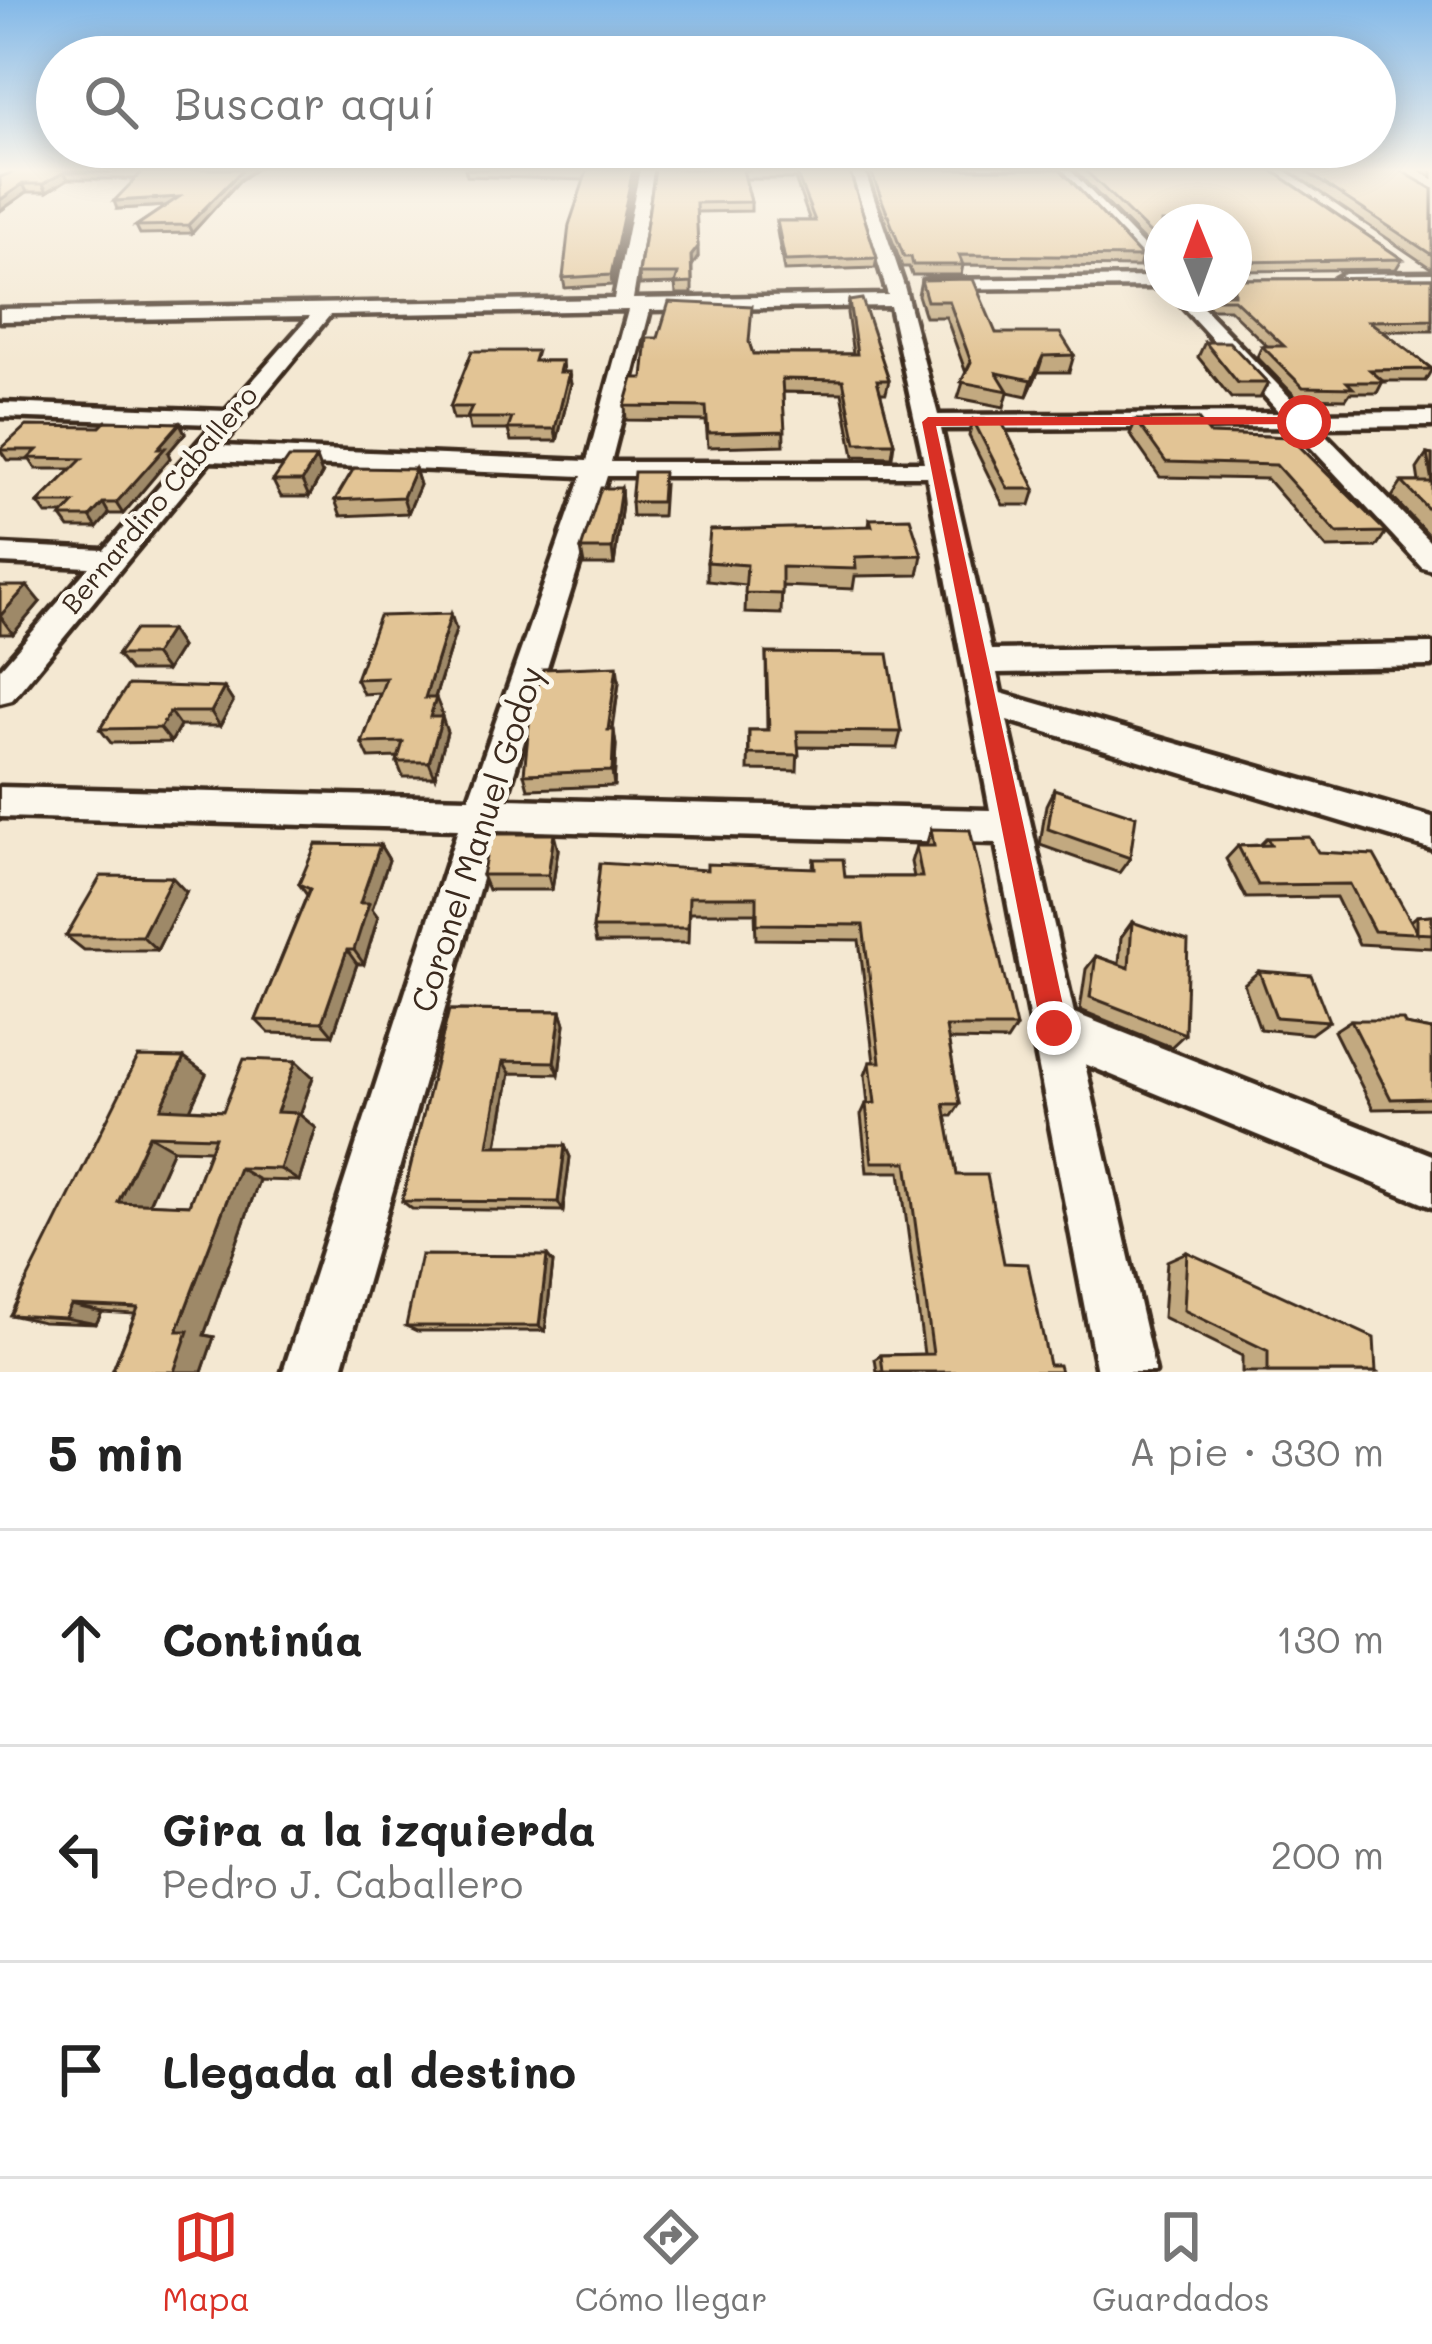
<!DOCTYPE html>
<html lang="es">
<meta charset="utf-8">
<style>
body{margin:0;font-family:Mali,sans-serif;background:#f2f2f2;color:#222}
.compass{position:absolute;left:1144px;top:204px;width:108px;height:108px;border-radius:50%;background:#fff;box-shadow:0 6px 30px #0003;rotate:359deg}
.stop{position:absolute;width:36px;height:36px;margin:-27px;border:9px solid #d93025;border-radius:50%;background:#fff}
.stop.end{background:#d93025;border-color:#fff;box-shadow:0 3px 12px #0008}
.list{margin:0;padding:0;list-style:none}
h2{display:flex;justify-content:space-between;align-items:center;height:156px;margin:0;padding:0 48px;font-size:51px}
h2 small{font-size:39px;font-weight:400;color:#767676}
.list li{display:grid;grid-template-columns:78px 1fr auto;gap:36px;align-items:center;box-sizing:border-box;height:216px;padding:0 48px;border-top:3px solid #e0e0e0}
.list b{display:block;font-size:45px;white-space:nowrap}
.list p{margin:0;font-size:39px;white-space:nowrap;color:#767676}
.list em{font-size:39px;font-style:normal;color:#767676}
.icon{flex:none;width:66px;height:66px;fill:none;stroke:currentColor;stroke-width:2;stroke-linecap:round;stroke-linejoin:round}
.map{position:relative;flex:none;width:1432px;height:1372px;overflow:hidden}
.search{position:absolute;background:#fff;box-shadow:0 6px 30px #0003;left:36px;right:36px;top:36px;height:132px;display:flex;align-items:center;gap:30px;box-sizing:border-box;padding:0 42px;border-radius:66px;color:#767676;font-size:45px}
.sheet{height:804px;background:#fff}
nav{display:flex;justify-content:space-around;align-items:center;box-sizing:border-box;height:168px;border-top:3px solid #e0e0e0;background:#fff;font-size:33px;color:#767676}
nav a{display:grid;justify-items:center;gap:6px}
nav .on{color:#d93025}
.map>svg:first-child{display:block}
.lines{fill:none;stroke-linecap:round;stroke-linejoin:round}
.minor-casing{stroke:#3b2a1e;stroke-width:9}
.minor{fill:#fbf7ec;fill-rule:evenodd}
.wall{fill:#c2a980;stroke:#3b2a1e;stroke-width:3;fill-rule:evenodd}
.shaded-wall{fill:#9e8968;stroke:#3b2a1e;stroke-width:3}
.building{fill:#e2c495;stroke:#3b2a1e;stroke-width:3;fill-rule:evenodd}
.route{fill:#d93025}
.labels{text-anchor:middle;stroke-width:10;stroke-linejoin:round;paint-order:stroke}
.far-street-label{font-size:27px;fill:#3b2a1e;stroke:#fbf7ec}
.street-label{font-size:33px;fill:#3b2a1e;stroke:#fbf7ec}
</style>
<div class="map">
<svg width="1432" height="1372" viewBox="0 0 1432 1372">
<rect width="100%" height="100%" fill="#f4e8d2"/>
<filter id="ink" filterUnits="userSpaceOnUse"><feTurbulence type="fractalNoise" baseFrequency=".00833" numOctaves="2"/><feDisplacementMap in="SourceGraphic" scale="24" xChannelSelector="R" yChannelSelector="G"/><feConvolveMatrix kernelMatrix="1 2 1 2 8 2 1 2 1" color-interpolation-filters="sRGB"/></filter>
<g filter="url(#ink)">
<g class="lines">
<defs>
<g id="minor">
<path d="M640 169H654L633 299 888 295 850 169H864L904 286 938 415 1280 413 1171 294H1190L1305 413 1432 412V426L1318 427 1432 544V570L1422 567 1292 427 941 429 991 650 1432 644V666L997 673 1001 693 1432 817V849L1007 720 1074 1013 1432 1155V1207L1085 1064 1155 1372H1097L996 843 496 830 341 1372H283L458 829 0 817V787L469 798 582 476 210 461 12 700 0 703V669L89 567 0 563V545L104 550 214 424 0 417V403L226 411 310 316 0 321V309L614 299ZM890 306 924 462H611L650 310ZM628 310 587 461 222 446 330 315ZM607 476H927L990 810 506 799Z"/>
<polygon points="1054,169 1069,169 1162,265 1162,287 924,289 924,281 930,280 1154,277"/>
<polygon points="1432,273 1432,283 1344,284 1335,279 1344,274"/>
</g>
</defs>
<use href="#minor" class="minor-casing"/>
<use href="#minor" class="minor"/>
</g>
<g class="wall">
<polygon points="21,169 256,169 240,180 192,233 140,234 136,226 166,206 117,209 135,179 68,179 47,192 27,192 0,211"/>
<polygon points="465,169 635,169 612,285 565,288 563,278 584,180 467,176"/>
<polygon points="655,169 849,169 877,258 875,268 784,271 777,231 777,221 810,221 795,179 745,179 751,202 751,211 696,212 698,257 692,265 692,294 676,294 675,284 640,285 639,274"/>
<polygon points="866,169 1060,169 1142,257 1139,267 963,265 961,275 912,275 909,267 902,267"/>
<polygon points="1073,169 1270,169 1402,259 1396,269 1237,271 1235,279 1432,278 1432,331 1382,331 1432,369 1425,381 1383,381 1377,393 1350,393 1346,399 1297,398 1257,357 1262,346 1267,346 1229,309 1211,309 1196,294 1234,294 1162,222 1162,259"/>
<polygon points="1286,169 1398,169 1432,189 1432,269"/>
<polygon points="1420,169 1432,169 1432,177"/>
<polygon points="921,280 996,333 1074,355 1069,372 1038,372 1027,396 1008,392 1004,407 958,398 966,373 946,317 925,317 918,295"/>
<polygon points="849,301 889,380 886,393 880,393 894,443 892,457 854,456 842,393 783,392 784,445 708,447 706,421 626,420 625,406 643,378 658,338 749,343 753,354 853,354 847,313"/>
<polygon points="1205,342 1268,383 1260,398 1231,398 1198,357"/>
<polygon points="539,361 562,361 563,372 571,384 557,441 511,441 508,430 470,430 468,419 453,419 450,407"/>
<polygon points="973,420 1035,489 1030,505 1003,505 969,436"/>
<polygon points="1136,420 1210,434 1290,437 1386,532 1376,547 1327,548 1267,479 1160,477 1130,434"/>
<polygon points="180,423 185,433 168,453 170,458 123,514 109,514 97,528 69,528 61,517 65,514 46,514 38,503 72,469 36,469 30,460 7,460 0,450 100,427"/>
<polygon points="1427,454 1432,455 1432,539 1392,497 1402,482 1419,482 1417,469"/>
<polygon points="415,469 420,485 408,513 341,516 335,500"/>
<polygon points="322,474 309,497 281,497 273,481"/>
<polygon points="664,485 662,516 632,516 631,502"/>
<polygon points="621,488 622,504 614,565 584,565 581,549"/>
<polygon points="870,519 922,555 918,575 855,576 853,589 782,586 781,614 745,613 746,585 707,581 707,562 869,526"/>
<polygon points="0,586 40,602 13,634 0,634"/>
<polygon points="170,630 181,647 166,671 130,671 117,655"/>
<polygon points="456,630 435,698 442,713 440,717 447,732 435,777 403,777 397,762 398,757 369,758 362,743 380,693 363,694 356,679"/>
<polygon points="766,653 901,732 897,748 798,747 797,771 748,770 749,730 767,730"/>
<polygon points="619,682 613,730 616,745 614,786 528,789 524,774"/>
<polygon points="224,688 233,702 220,726 180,726 171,742 111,743 100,729"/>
<polygon points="1054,789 1130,858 1119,873 1040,845 1046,805"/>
<polygon points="931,829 1016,1027 1007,1041 948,1040 960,1104 952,1116 946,1116 957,1175 1004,1263 1049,1365 1061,1372 877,1372 875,1359 881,1355 924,1354 900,1172 867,1172 861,1115 866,1104 868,1104 865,1075 870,1062 874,1062 859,940 756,939 755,913 689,913 688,943 596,943 593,928 707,870 813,868 814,859 845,877 914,877 911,862 916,846 926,846"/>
<polygon points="1267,838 1318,852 1411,921 1417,916 1432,915 1432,948 1359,944 1336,897 1246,898 1226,859 1238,846 1260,845"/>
<polygon points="380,845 389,860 372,909 378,917 364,964 357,964 333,1035 269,1033 256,1020 307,895 299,884"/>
<polygon points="558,850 552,890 488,890 482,875"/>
<polygon points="186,892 157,950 84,950 66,936"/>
<polygon points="1132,922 1185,1034 1171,1047 1080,1010 1086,969 1096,956 1119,964 1121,937"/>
<polygon points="1259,971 1329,1021 1311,1034 1260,1029 1244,984"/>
<polygon points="449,1010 561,1011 565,1024 559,1074 510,1073 497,1146 565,1146 570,1157 563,1211 412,1209 402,1201"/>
<polygon points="1351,1020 1405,1025 1432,1030 1432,1108 1373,1109 1334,1031"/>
<path d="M184 1058 206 1074 190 1109 223 1111 313 1077 300 1115 316 1128 299 1181 259 1180 204 1335 214 1337 202 1372H112L135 1314 102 1312 96 1324 43 1322 10 1315ZM173 1149 210 1150 189 1205 149 1204Z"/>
<polygon points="1187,1252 1376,1372 1242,1372 1242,1356 1163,1317 1167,1261"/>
<polygon points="547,1256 553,1263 545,1331 417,1331 406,1326"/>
</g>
<g class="shaded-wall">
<polygon points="243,169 256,169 240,180 192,233 188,225"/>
<polygon points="633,169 635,169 612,285 611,275"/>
<polygon points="64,172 68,179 47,192 43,184"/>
<polygon points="23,184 27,192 0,211 0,200"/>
<polygon points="179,197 182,205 117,209 114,201"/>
<polygon points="698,247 698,257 692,266 691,256"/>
<polygon points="1043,356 1038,372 1027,396 1032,380"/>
<polygon points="569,372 571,384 557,441 555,429"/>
<polygon points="180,423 185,433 168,453 170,458 123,514 116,503 158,448"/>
<polygon points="316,458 322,474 309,497 302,481"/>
<polygon points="415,469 420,485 408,513 403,497"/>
<polygon points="621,488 622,504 614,565 612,549"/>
<polygon points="103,503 109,514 97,528 90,517"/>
<polygon points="27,586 40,602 13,634 0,616"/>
<polygon points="451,614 456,630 430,713 425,698"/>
<polygon points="170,630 181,647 166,671 154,655"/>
<polygon points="617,666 619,682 610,746 608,730"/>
<polygon points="224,688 233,702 220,726 211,712"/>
<polygon points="436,698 442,713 436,732 430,717"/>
<polygon points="170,712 180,726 171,742 160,728"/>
<polygon points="442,717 447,732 435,777 429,762"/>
<polygon points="614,730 616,745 614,786 612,771"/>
<polygon points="554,834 558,850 552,890 548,875"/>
<polygon points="380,845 389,860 372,909 378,917 364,964 354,950 360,903"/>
<polygon points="172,877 186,892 157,950 142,936"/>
<polygon points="347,950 357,964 333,1035 322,1022"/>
<polygon points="561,1011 565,1024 559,1074 554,1062"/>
<polygon points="184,1058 206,1074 184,1123 161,1108"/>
<polygon points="296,1061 313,1077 300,1115 316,1128 299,1181 280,1169 277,1112"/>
<polygon points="503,1061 510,1073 495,1156 488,1146"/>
<polygon points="149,1135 173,1149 144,1214 118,1202"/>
<polygon points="565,1146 570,1157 563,1211 558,1202"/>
<polygon points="239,1168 259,1180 204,1335 214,1337 202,1372 174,1372 177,1331"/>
<polygon points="547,1256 553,1263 545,1331 539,1326"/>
<polygon points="71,1305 102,1312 96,1324 65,1318"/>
</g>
<g class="building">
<polygon points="21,169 243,169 188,225 136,226 179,197 114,201 142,172 64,172 43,184 23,184 0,200 0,177"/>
<polygon points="513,169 633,169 611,275 563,278 569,225 587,171"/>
<polygon points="655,169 849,169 877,258 785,261 777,221 815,221 795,170 743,170 751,202 696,203 698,247 691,256 692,283 675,284 678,274 639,274"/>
<polygon points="870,169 1060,169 1142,257 959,255 963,265 913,265 911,257 904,257"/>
<polygon points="1084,169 1270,169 1402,259 1238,262 1235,279 1432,278 1432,320 1369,321 1432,369 1370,370 1384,382 1347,382 1353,388 1303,387 1262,346 1284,346 1234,299 1215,299 1211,294 1234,294 1234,222 1162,222 1162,245"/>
<polygon points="1302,169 1398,169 1432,189 1432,255"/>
<polygon points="973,279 996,333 1060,333 1074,355 1043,356 1032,380 997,373 1008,391 961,382 971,362 949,301 927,301 921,280"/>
<polygon points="862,299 889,380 877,380 894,443 856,443 843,380 782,379 785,431 708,433 706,407 625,406 633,378 643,378 647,338 658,338 669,302 752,306 749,342 753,354 857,354 849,301"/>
<polygon points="1205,342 1229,342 1268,383 1238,383"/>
<polygon points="472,351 537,351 534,361 562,361 559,372 569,372 555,429 508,429 512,418 467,418 472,407 450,407"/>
<polygon points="1198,419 1210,434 1290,437 1386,532 1337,533 1276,465 1166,462 1136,420"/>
<polygon points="973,420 1001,420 1035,489 1008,489"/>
<polygon points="106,421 180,423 158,448 165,448 116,503 103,503 90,517 61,517 74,503 38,503 82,459 29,458 37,450 0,450 26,426 100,427"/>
<polygon points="1427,454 1432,455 1432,513 1402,482 1432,482"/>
<polygon points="289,458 316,458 302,481 273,481"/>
<polygon points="354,468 415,469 403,497 335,500"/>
<polygon points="634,472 663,472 661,502 631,502"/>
<polygon points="601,488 621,488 612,549 581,549"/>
<polygon points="910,518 922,555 855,557 856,569 782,567 782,594 745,593 747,565 707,562 710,530 872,526 870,519"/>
<polygon points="0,586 27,586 0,616"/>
<polygon points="451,614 425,698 436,698 430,717 442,717 429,762 397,762 403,742 362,743 386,678 356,679 379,616"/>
<polygon points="135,630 170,630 154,655 117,655"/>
<polygon points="766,653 888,654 901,732 797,731 799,755 749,754 749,730 769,730"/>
<polygon points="617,666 608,730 614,730 612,771 524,774 531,705 543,669"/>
<polygon points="128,685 224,688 211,712 170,712 160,728 100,729"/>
<polygon points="1054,789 1136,816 1130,858 1048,829"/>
<polygon points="931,829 970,830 1016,1027 946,1027 960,1104 944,1104 957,1175 987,1175 1004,1263 1028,1264 1049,1365 1059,1365 1061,1372 883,1372 881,1355 933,1354 907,1162 872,1162 866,1104 875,1103 870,1062 880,1062 863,925 757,924 757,897 689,897 688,928 593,928 600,863 707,870 707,864 815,868 814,859 843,859 845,877 922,877 916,846 934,846"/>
<polygon points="491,834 554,834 548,875 482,875"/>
<polygon points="1309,837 1318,852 1374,855 1417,932 1417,916 1432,915 1432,934 1374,931 1350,884 1258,885 1238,846 1271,845 1267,838"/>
<polygon points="316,844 380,845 360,903 369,903 354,950 347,950 322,1022 256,1020 310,889 299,884"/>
<polygon points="101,876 172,877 142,936 66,936"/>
<polygon points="1132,922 1188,941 1185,1034 1090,997 1096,956 1129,968"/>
<polygon points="1259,971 1311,975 1329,1021 1276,1017"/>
<polygon points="449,1010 561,1011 554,1062 503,1061 488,1146 565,1146 558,1202 402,1201"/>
<polygon points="1351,1020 1403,1020 1405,1025 1432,1030 1432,1098 1391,1099"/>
<path d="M138 1057 184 1058 161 1108 223 1111 244 1059 296 1061 277 1112 298 1113 280 1169 239 1168 177 1331H188L174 1372H112L138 1308 71 1305 65 1318 10 1315ZM149 1135 215 1137 189 1205 118 1202Z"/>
<polygon points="1187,1252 1374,1338 1376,1372 1268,1372 1268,1351 1184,1310"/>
<polygon points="421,1255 547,1256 539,1326 406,1326"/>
</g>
</g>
<linearGradient id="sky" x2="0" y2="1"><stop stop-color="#82b8e8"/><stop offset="0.47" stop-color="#faf5eb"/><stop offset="1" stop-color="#faf5eb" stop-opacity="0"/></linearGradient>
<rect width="1432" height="361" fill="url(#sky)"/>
<polygon class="route" points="1304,417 1309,424 936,426 1068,1028 1064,1037 1054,1041 1045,1037 1041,1028 922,422 928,417"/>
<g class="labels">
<g class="far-street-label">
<text transform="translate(160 500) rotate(-50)" y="9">Bernardino Caballero</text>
</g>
<g class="street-label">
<text transform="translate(477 839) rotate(-72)" y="12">Coronel Manuel Godoy</text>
</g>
</g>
</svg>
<svg class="compass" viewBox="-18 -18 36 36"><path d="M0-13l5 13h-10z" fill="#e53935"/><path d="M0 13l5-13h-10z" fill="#767676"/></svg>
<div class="stop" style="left:1304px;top:422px"></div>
<div class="stop end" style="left:1054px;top:1028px"></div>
<div class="search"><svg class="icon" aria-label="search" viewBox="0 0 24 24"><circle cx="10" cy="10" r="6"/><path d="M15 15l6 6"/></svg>Buscar aquí</div>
</div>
<section class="sheet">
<h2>5 min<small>A pie · 330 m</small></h2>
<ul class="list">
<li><svg class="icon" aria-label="ahead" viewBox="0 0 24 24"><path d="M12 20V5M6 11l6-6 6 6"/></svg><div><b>Continúa</b></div><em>130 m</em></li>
<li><svg class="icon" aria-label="left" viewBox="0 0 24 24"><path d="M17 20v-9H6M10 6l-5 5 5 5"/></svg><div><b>Gira a la izquierda</b><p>Pedro J. Caballero</p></div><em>200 m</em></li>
<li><svg class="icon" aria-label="arrive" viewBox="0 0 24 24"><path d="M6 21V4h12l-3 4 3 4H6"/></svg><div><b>Llegada al destino</b></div></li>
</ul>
</section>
<nav>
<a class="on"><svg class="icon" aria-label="map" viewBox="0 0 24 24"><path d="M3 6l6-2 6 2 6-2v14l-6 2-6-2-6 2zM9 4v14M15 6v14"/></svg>Mapa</a>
<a><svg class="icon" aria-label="directions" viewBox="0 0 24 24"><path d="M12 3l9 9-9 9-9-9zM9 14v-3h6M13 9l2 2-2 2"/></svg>Cómo llegar</a>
<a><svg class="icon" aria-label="saved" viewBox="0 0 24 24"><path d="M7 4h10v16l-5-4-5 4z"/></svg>Guardados</a>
</nav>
